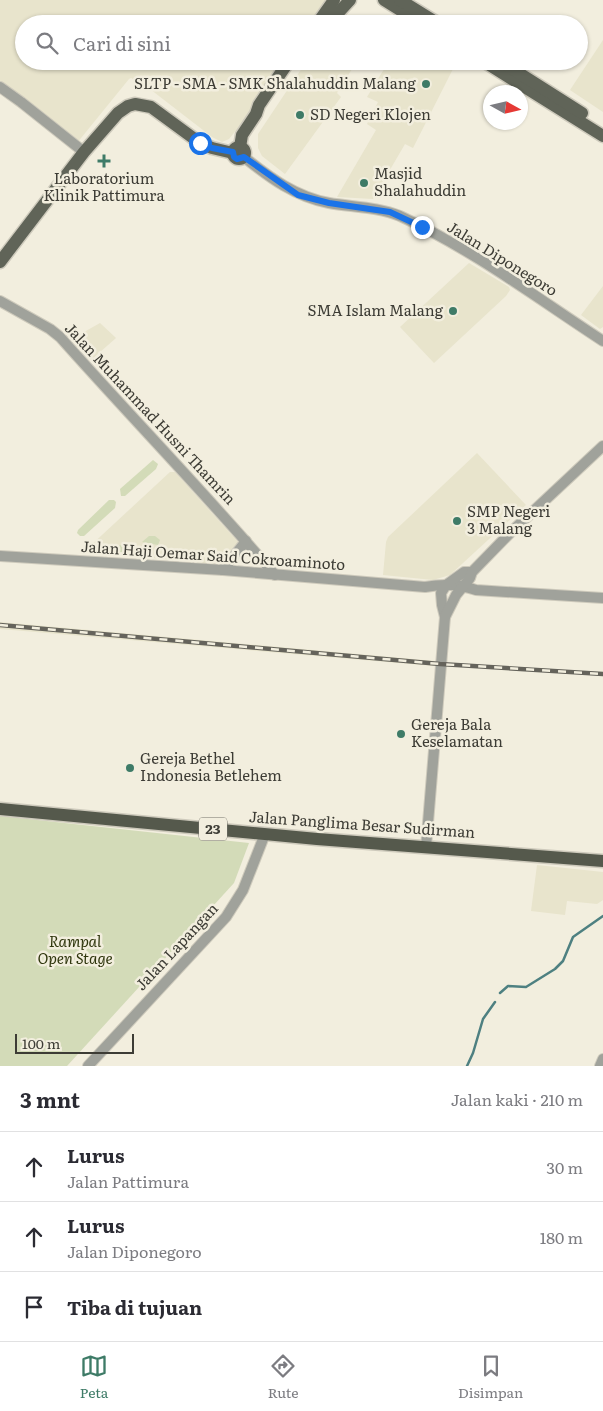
<!DOCTYPE html>
<html lang="id">
<meta charset="utf-8">
<style>
body{margin:0;font-family:Literata,serif;background:#f7f7f7;color:#2b2b33}
.compass{position:absolute;left:483px;top:85px;width:45px;height:45px;border-radius:50%;background:#fff;box-shadow:0 1px 4px #0004;rotate:98deg}
.scale{position:absolute;left:15px;bottom:12px;width:119px;box-sizing:border-box;padding-left:5px;border:2px solid #3d3c35;border-top:0;font-size:14px;line-height:18px;white-space:nowrap;color:#3d3c35;-webkit-text-stroke:4px #f2eede;paint-order:stroke}
.stop{position:absolute;width:15px;height:15px;margin:-11px;border:4px solid #1a73e8;border-radius:50%;background:#fff}
.stop.end{background:#1a73e8;border-color:#fff;box-shadow:0 1px 5px #0008}
.list{margin:0;padding:0;list-style:none}
h2{display:flex;justify-content:space-between;align-items:center;height:65px;margin:0;padding:0 20px;font-size:21px}
h2 small{font-size:16px;font-weight:400;color:#7c7c81}
.list li{display:grid;grid-template-columns:32px 1fr auto;gap:15px;align-items:center;box-sizing:border-box;height:70px;padding:0 20px;border-top:1px solid #e1e1e2}
.list b{display:block;font-size:19px;white-space:nowrap}
.list p{margin:0;font-size:16px;white-space:nowrap;color:#7c7c81}
.list em{font-size:16px;font-style:normal;color:#7c7c81}
.icon{flex:none;width:28px;height:28px;fill:none;stroke:currentColor;stroke-width:2;stroke-linecap:round;stroke-linejoin:round}
.map{position:relative;flex:none;width:603px;height:1066px;overflow:hidden}
.search{position:absolute;background:#fff;box-shadow:0 1px 4px #0004;left:15px;right:15px;top:15px;height:55px;display:flex;align-items:center;gap:12px;box-sizing:border-box;padding:0 18px;border-radius:28px;color:#7c7c81;font-size:19px}
.sheet{height:275px;background:#fff}
nav{display:flex;justify-content:space-around;align-items:center;box-sizing:border-box;height:70px;border-top:1px solid #e1e1e2;background:#fff;font-size:14px;color:#7c7c81}
nav a{display:grid;justify-items:center;gap:2px}
nav .on{color:#3e7b67}
.map>svg:first-child{display:block}
.built{fill:#e8e4cc}
.green{fill:#d3dbb8}
.lines{fill:none;stroke-linecap:round;stroke-linejoin:round}
.stream{stroke:#4e8081;stroke-width:2.5}
.tertiary-casing{stroke:#cecabc;stroke-width:12}
.primary-casing{stroke:#cecabc;stroke-width:15}
.trunk-casing{stroke:#cecabc;stroke-width:15}
.tertiary{stroke:#a0a29b;stroke-width:10}
.primary{stroke:#606458;stroke-width:12}
.trunk{stroke:#55594c;stroke-width:12}
.rail-casing{stroke:#65635b;stroke-width:4.5}
.rail{stroke:#f2eede;stroke-width:2.5;stroke-dasharray:8;stroke-linecap:butt}
.route{stroke:#1a73e8;stroke-width:6}
.poi-dot{fill:#3e7b67;stroke:#f2eede;stroke-width:2}
.labels{text-anchor:middle;stroke-width:5;stroke-linejoin:round;paint-order:stroke}
.shield{fill:#f2eede;stroke:#737168;stroke-width:1}
.shield-label{font-size:14px;font-weight:bold;fill:#3d3c35}
.poi-label{font-size:15px;fill:#3d3c35;stroke:#f2eede;text-anchor:start}
.street-label{font-size:15px;fill:#3d3c35;stroke:#f2eede}
.park-label{font-size:15px;font-style:italic;fill:#2f360d;stroke:#f2eede}
</style>
<div class="map">
<svg width="603" height="1066" viewBox="0 0 603 1066">
<rect width="100%" height="100%" fill="#f2eede"/>
<g class="built">
<polygon points="0,0 331,0 313,24 24,24 24,61 285,61 238,128 229,139 222,142 212,137 146,86 131,78 129,79 77,143 0,83"/>
<polygon points="603,40 603,112 570,90"/>
<polygon points="336,61 357,61 337,93 341,97 285,174 262,156 258,148 258,134 302,68"/>
<polygon points="389,61 457,61 413,148 405,144 373,199 337,197 376,130 367,124 378,102 367,97"/>
<polygon points="469,263 509,287 510,290 506,296 434,363 400,327"/>
<polygon points="603,286 603,327 600,329 581,315"/>
<polygon points="100,323 116,338 91,360 70,340"/>
<polygon points="477,453 526,505 450,575 433,580 383,575 386,542 388,537"/>
<polygon points="170,472 175,472 239,543 214,564 88,552 88,548"/>
<polygon points="0,622 435,661 434,666 0,629"/>
<polygon points="537,865 603,872 603,900 597,904 567,901 565,915 531,911"/>
</g>
<g class="green">
<polygon points="153,460 158,464 156,469 125,496 121,496 120,489"/>
<polygon points="109,500 114,500 116,502 115,508 84,536 80,536 77,533 78,530"/>
<polygon points="149,536 155,536 160,540 158,545 142,542"/>
<polygon points="109,544 127,546 126,556 108,554"/>
<polygon points="0,816 249,843 234,883 67,1066 0,1066"/>
</g>
<g class="lines">
<g class="stream">
<polyline points="500,993 508,986 526,987 555,969 563,961 573,937 603,916"/>
<polyline points="467,1066 473,1053 483,1019 495,1002"/>
</g>
<defs>
<g id="tertiary">
<polyline points="0,87 21,102 84,152"/>
<path d="M244 157C270 178 296 197 329 203 352 207 378 207 400 216 472 249 537 298 603 341"/>
<path d="M0 301 50 329 60 337C131 417 206 494 275 575"/>
<path d="M0 556 223 570 425 587C441 584 460 584 476 590L603 598"/>
<polyline points="223,570 246,541"/>
<polyline points="445,617 442,605 441,593 446,585 464,572 472,572"/>
<polyline points="426,847 445,617 456,595 470,578 472,572 511,532 603,446"/>
<polyline points="88,1066 226,917 243,890 265,834"/>
<polyline points="600,1066 603,1059"/>
</g>
<g id="primary">
<polyline points="384,0 408,15"/>
<polyline points="400,0 439,24"/>
<polyline points="317,24 334,0"/>
<polyline points="328,24 350,0"/>
<polyline points="483,61 603,136"/>
<polyline points="500,61 582,113"/>
<circle cx="239" cy="153" r="6"/>
<polyline points="240,147 242,135 256,114 259,105 289,61"/>
<polyline points="0,262 84,152 118,113 128,106 135,104 151,107 200,143 212,148 233,153"/>
</g>
<polyline id="trunk" points="0,809 317,839 603,861"/>
</defs>
<use href="#tertiary" class="tertiary-casing"/>
<use href="#primary" class="primary-casing"/>
<use href="#trunk" class="trunk-casing"/>
<use href="#tertiary" class="tertiary"/>
<use href="#primary" class="primary"/>
<use href="#trunk" class="trunk"/>
<defs>
<polyline id="rail" points="0,625 440,664 603,674"/>
</defs>
<use href="#rail" class="rail-casing"/>
<use href="#rail" class="rail"/>
</g>
<g class="lines">
<polyline class="route" points="200,143 212,148 233,152 234,157 237,159 244,157 298,195 329,203 390,212 422,227"/>
</g>
<g class="poi-dot">
<circle cx="426" cy="84" r="5"/>
<circle cx="300" cy="115" r="5"/>
<path d="M101.5 153.5h5v5h5v5h-5v5h-5v-5h-5v-5h5z"/>
<circle cx="364" cy="183" r="5"/>
<circle cx="453" cy="311" r="5"/>
<circle cx="457" cy="521" r="5"/>
<circle cx="401" cy="734" r="5"/>
<circle cx="130" cy="768" r="5"/>
</g>
<g class="labels">
<rect class="shield" x="199" y="817.5" width="28" height="23" rx="4"/>
<g class="shield-label">
<text x="213" y="834">23</text>
</g>
<g class="poi-label">
<text x="416" y="89" text-anchor="end">SLTP - SMA - SMK Shalahuddin Malang</text>
<text x="310" y="120">SD Negeri Klojen</text>
<text x="374" y="179">Masjid<tspan x="374" dy="17">Shalahuddin</tspan></text>
<text x="104" y="184" text-anchor="middle">Laboratorium<tspan x="104" dy="17">Klinik Pattimura</tspan></text>
<text x="443" y="316" text-anchor="end">SMA Islam Malang</text>
<text x="467" y="517">SMP Negeri<tspan x="467" dy="17">3 Malang</tspan></text>
<text x="411" y="730">Gereja Bala<tspan x="411" dy="17">Keselamatan</tspan></text>
<text x="140" y="764">Gereja Bethel<tspan x="140" dy="17">Indonesia Betlehem</tspan></text>
</g>
<g class="street-label">
<text transform="translate(502 259) rotate(32)" y="5">Jalan Diponegoro</text>
<text transform="translate(150 414) rotate(47)" y="5">Jalan Muhammad Husni Thamrin</text>
<text transform="translate(213 556) rotate(4)" y="5">Jalan Haji Oemar Said Cokroaminoto</text>
<text transform="translate(362 825) rotate(4)" y="5">Jalan Panglima Besar Sudirman</text>
<text transform="translate(177 947) rotate(-47)" y="5">Jalan Lapangan</text>
</g>
<g class="park-label">
<text x="75" y="947">Rampal<tspan x="75" dy="17">Open Stage</tspan></text>
</g>
</g>
</svg>
<svg class="compass" viewBox="-18 -18 36 36"><path d="M0-13l5 13h-10z" fill="#e53935"/><path d="M0 13l5-13h-10z" fill="#7c7c81"/></svg>
<div class="scale">100 m</div>
<div class="stop" style="left:200px;top:143px"></div>
<div class="stop end" style="left:422px;top:227px"></div>
<div class="search"><svg class="icon" aria-label="search" viewBox="0 0 24 24"><circle cx="10" cy="10" r="6"/><path d="M15 15l6 6"/></svg>Cari di sini</div>
</div>
<section class="sheet">
<h2>3 mnt<small>Jalan kaki · 210 m</small></h2>
<ul class="list">
<li><svg class="icon" aria-label="ahead" viewBox="0 0 24 24"><path d="M12 20V5M6 11l6-6 6 6"/></svg><div><b>Lurus</b><p>Jalan Pattimura</p></div><em>30 m</em></li>
<li><svg class="icon" aria-label="ahead" viewBox="0 0 24 24"><path d="M12 20V5M6 11l6-6 6 6"/></svg><div><b>Lurus</b><p>Jalan Diponegoro</p></div><em>180 m</em></li>
<li><svg class="icon" aria-label="arrive" viewBox="0 0 24 24"><path d="M6 21V4h12l-3 4 3 4H6"/></svg><div><b>Tiba di tujuan</b></div></li>
</ul>
</section>
<nav>
<a class="on"><svg class="icon" aria-label="map" viewBox="0 0 24 24"><path d="M3 6l6-2 6 2 6-2v14l-6 2-6-2-6 2zM9 4v14M15 6v14"/></svg>Peta</a>
<a><svg class="icon" aria-label="directions" viewBox="0 0 24 24"><path d="M12 3l9 9-9 9-9-9zM9 14v-3h6M13 9l2 2-2 2"/></svg>Rute</a>
<a><svg class="icon" aria-label="saved" viewBox="0 0 24 24"><path d="M7 4h10v16l-5-4-5 4z"/></svg>Disimpan</a>
</nav>
